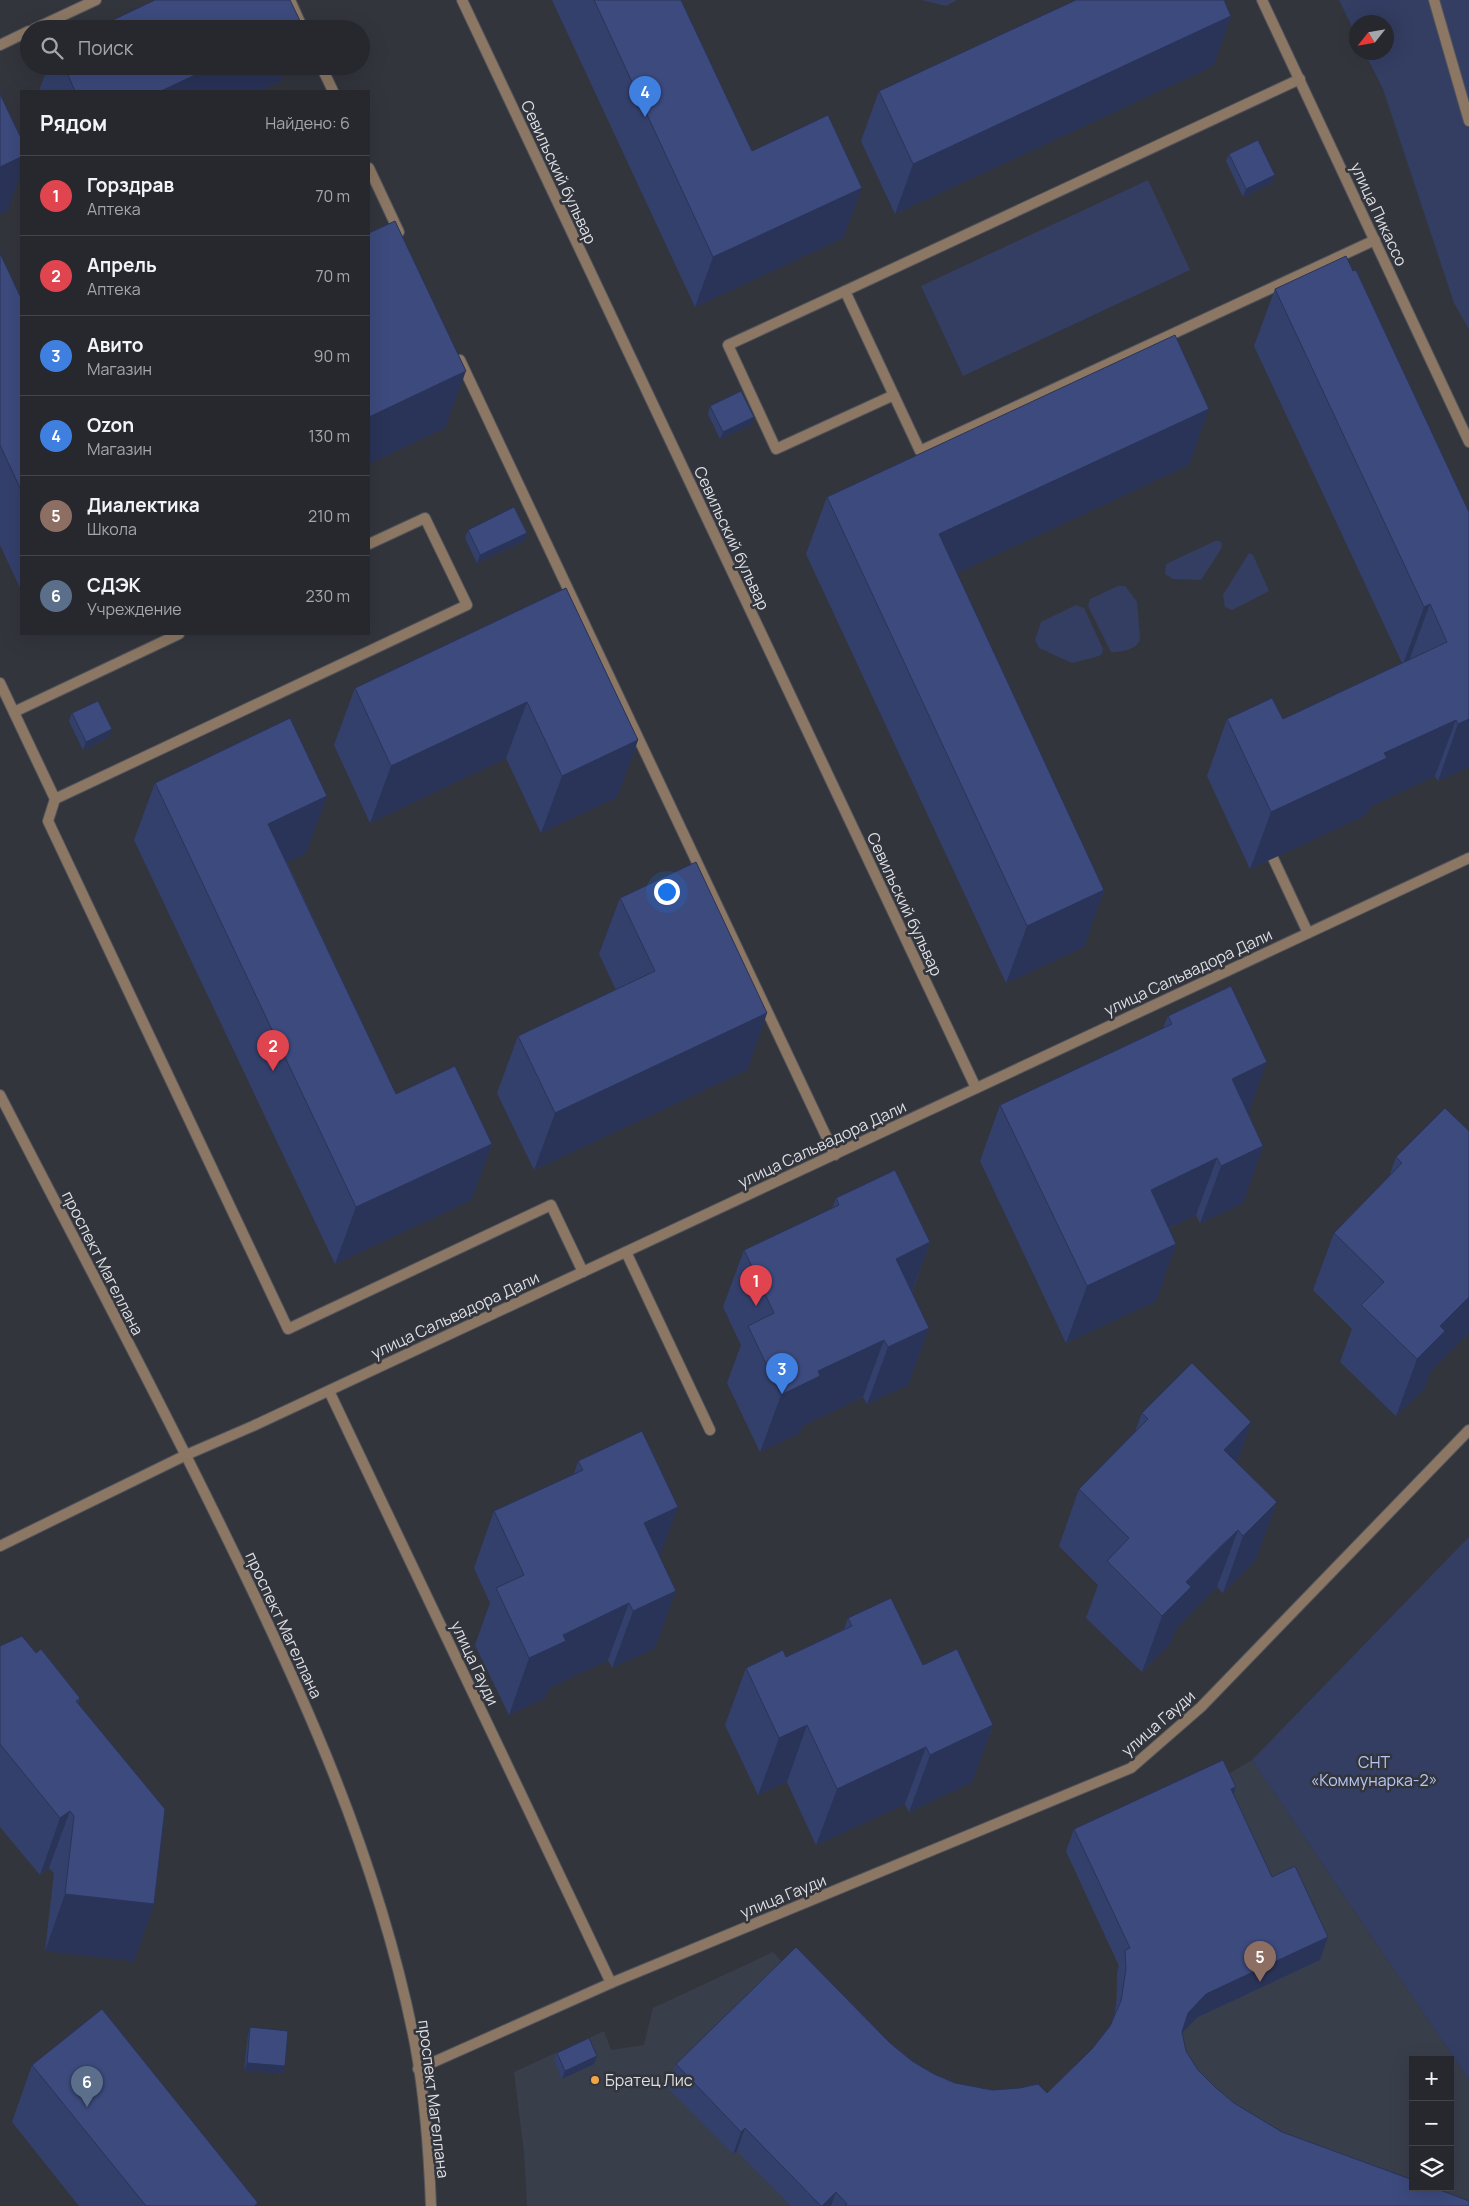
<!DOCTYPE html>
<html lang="ru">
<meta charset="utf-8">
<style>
body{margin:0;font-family:Manrope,sans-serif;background:#32343a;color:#f1f3f6}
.controls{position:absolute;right:15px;bottom:15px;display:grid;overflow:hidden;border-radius:0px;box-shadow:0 5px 20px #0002}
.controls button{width:45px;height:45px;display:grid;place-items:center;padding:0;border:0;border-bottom:1px solid #42444a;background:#26282e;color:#f1f3f6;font:25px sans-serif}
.compass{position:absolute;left:1349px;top:15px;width:45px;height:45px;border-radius:50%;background:#26282e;box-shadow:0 5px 20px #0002;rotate:239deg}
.you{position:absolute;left:666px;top:891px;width:18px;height:18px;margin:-12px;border:4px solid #fff;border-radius:50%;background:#1a73e8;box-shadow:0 0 0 8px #1a73e833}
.badge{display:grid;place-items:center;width:32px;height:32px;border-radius:50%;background:#f3a443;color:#fff;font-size:16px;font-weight:700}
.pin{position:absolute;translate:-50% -41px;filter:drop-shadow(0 1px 2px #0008)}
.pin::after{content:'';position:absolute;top:26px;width:18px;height:15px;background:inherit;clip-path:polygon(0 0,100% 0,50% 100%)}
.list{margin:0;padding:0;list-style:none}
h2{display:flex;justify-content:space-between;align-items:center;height:65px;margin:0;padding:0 20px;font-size:21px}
h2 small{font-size:16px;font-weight:400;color:#a4a6aa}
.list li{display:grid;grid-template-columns:32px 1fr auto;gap:15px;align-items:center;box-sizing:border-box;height:80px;padding:0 20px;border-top:1px solid #42444a}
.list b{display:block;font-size:19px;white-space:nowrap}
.list p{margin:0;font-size:16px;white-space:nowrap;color:#a4a6aa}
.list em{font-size:16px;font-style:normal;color:#a4a6aa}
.icon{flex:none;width:28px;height:28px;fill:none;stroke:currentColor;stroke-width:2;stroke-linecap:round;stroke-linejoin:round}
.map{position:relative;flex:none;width:1469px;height:2206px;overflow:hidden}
.search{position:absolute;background:#26282e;box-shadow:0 5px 20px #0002;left:20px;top:20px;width:350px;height:55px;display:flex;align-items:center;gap:12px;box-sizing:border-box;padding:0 18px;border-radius:28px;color:#a4a6aa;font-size:19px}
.panel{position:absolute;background:#26282e;box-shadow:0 5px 20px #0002;left:20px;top:90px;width:350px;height:545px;border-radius:0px}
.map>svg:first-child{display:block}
.built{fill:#393e4b;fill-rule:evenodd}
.green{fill:#343e63}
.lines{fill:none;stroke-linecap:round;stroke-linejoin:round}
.lane-casing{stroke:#52545b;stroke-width:12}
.street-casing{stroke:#52545b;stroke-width:12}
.lane{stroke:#8b7763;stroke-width:10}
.street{stroke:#8b7763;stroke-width:10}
.wall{fill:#34406c}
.shaded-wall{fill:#2a3458}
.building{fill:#3c4a7d;stroke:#2a3458}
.poi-dot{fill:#f3a443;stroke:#33353d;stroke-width:2}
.labels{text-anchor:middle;stroke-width:5;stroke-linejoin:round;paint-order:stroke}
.street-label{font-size:16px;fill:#dddfe4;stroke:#33353d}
.park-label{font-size:16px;fill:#b7c6f6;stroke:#33353d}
.poi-label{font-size:16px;fill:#dddfe4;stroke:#33353d;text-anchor:start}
</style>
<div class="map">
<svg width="1469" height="2206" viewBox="0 0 1469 2206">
<rect width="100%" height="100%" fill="#33353d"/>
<path class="built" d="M1252 1760 1469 2080V2206H527L524 2152 514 2072 604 2031 611 2050 644 2045 653 2008 773 1952 881 2066 1028 2108 1084 2071 1113 2023 1116 2008 1117 1973 1121 1970 1066 1851 1215 1782ZM1413 2060H1450V2187H1413Z"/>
<g class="green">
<polygon points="921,0 957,0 946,6"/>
<polygon points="1339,0 1469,0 1469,329 1454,303 1383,89 1365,53 1386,52 1386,22 1356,22 1356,35"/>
<polygon points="1148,180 1190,270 963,376 921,286"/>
<polygon points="1215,541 1220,541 1222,544 1221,549 1201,580 1173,579 1165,574 1166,564"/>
<polygon points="1249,553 1253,555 1269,591 1232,610 1225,607 1223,595"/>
<path d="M1118 586H1125L1137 602 1140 639C1137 650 1121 652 1111 652L1088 606 1090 599Z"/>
<polygon points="1076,605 1084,608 1103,649 1102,654 1099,656 1072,663 1039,648 1035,640 1041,622"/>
<polygon points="1469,1537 1469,2080 1252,1760"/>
</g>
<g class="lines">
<defs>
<g id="lane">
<polyline points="1434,0 1469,121"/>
<polyline points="845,291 1300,79"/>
<polyline points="894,395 776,449 728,345 845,291 920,451 1375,240"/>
<polyline points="0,683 55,799 48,821 288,1329 551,1205 583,1272"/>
<polyline points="14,712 179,634"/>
<polyline points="55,799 467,605 425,518 369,544"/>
<polyline points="1273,858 1308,933"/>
<polyline points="626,1252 710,1430"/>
<polyline points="329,1391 611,1983 1131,1768 1201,1707 1469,1430"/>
<polyline points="0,1546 186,1455"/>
<polyline points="418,2069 611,1983"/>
</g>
<g id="street">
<polyline points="290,0 303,29"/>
<polyline points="462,0 976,1088"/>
<polyline points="1262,0 1469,442"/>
<polyline points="34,29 96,0"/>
<polyline points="0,45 29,31"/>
<polyline points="321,66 333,91"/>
<polyline points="369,168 399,232"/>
<polyline points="460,360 835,1155"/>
<path d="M0 1095C73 1237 148 1377 218 1520 302 1690 378 1856 415 2044 425 2097 429 2152 431 2206"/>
<polyline points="186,1455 253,1426 1469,858"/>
</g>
</defs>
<use href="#lane" class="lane-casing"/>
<use href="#street" class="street-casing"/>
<use href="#lane" class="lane"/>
<use href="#street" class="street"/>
</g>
<g class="wall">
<polygon points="552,0 681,0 752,151 843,238 695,307"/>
<polygon points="1231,16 1213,66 895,214 861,141 879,91"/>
<polygon points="48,66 64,66 281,81 260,91 39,91"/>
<polygon points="1229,154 1272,183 1243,197 1226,161"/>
<polygon points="0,253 21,298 21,590 0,545"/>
<polygon points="1353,271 1469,512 1469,767 1438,781 1435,776 1369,807 1366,815 1250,869 1207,776 1227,719 1283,719 1402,663 1254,346 1275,289"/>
<polygon points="710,406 751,425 720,439 708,414"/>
<polygon points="1189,465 957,573 1104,890 1084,947 1006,983 806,554 827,497"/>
<polygon points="468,530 527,533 524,541 477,563 465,538"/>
<polygon points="566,588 638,740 617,797 541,833 506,758 370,823 334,745 355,688"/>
<polygon points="72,713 109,737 83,750 69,721"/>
<polygon points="155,783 306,853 287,862 396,1094 492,1144 471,1200 335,1264 134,840"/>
<polygon points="620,898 767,1013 747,1070 534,1170 497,1093 518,1036 616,990 599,954"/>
<polygon points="1168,1016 1248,1114 1263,1146 1243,1203 1200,1223 1196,1215 1169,1228 1176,1244 1156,1301 1066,1343 980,1161 1000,1105 1163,1028"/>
<polygon points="1469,1131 1469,1333 1430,1372 1425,1388 1396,1416 1340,1362 1352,1329 1313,1290 1334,1233 1389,1177 1396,1157"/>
<polygon points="836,1198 930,1242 912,1292 929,1328 908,1385 867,1404 863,1397 802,1426 800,1433 760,1452 727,1383 741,1345 723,1307 744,1250 832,1209"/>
<polygon points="1142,1413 1251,1422 1237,1462 1256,1559 1223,1593 1217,1587 1195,1608 1176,1629 1170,1644 1142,1672 1086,1618 1098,1585 1059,1546 1079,1489 1135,1432"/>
<polygon points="578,1461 660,1557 655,1648 612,1668 608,1660 549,1688 545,1698 509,1715 475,1645 490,1603 474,1568 494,1511 574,1474"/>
<polygon points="848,1618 923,1665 993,1725 972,1782 909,1812 905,1804 816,1845 787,1782 758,1795 725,1725 746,1668 786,1657 844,1629"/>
<polygon points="0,1646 36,1653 80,1698 78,1703 154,1904 134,1961 45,1951 54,1873 49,1868 40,1875 0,1827"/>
<polygon points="1236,1787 1234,1794 1272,1877 1328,1937 1320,1960 1198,2017 1182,2032 1186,2051 1198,2070 1215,2087 1234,2103 1282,2132 1469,2206 791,2206 737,2151 733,2154 667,2087 676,2064 890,2043 912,2061 934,2074 955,2083 992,2090 1047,2093 1092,2049 1110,2026 1114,2017 1118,1992 1117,1973 1119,1966 1066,1851 1074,1829"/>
<polygon points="250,2027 285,2066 282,2074 244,2070 248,2035"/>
<polygon points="557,2053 597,2056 594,2064 562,2079 554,2060"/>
<polygon points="32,2065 257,2206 79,2206 12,2122"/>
</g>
<g class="shaded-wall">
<polygon points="1231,16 1213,66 895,214 913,164"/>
<polygon points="302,25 300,29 293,29"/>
<polygon points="214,66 287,66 281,81 260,91 161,91"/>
<polygon points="21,157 21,173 8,210 0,214 0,167"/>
<polygon points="1275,175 1272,183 1243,197 1246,189"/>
<polygon points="862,188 843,238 695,307 713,257"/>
<polygon points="466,371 445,428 369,464 369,417"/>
<polygon points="1209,409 1189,465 918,591 939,534"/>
<polygon points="754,417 751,425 720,439 723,432"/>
<polygon points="527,533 524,541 477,563 480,555"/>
<polygon points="1430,604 1409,661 1403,664 1424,607"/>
<polygon points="527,702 506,758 370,823 391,766"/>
<polygon points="1469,719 1469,767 1438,781 1458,724"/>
<polygon points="1456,720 1435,776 1369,807 1366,815 1250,869 1271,812 1384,753"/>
<polygon points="112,729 109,737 83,750 86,742"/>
<polygon points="638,740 617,797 541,833 562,776"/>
<polygon points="327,796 306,853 248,881 268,824"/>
<polygon points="1104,890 1084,947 1006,983 1027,926"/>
<polygon points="767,1013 747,1070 534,1170 555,1113"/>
<polygon points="1267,1062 1246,1119 1232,1079"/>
<polygon points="492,1144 471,1200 335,1264 356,1207"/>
<polygon points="1263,1146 1243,1203 1200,1223 1221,1166"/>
<polygon points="1217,1158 1196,1215 1130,1246 1151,1190"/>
<polygon points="930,1242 909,1299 896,1259"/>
<polygon points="1176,1244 1156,1301 1066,1343 1087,1286"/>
<polygon points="1469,1297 1469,1333 1430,1372 1425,1388 1396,1416 1417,1359 1440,1326"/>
<polygon points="929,1328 908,1385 867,1404 888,1347"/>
<polygon points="884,1340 863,1397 802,1426 800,1433 760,1452 781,1395 818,1371"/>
<polygon points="1251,1422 1231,1479 1224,1450"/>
<polygon points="1277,1502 1256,1559 1223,1593 1243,1536"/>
<polygon points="678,1507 657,1564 644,1523"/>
<polygon points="1238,1530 1217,1587 1176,1629 1170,1644 1142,1672 1162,1616 1186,1582"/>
<polygon points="676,1591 655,1648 612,1668 633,1611"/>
<polygon points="629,1603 608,1660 549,1688 545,1698 509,1715 529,1658 563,1635"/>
<polygon points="807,1725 787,1782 758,1795 779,1738"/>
<polygon points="993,1725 972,1782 909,1812 930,1755"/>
<polygon points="926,1747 905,1804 816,1845 837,1789"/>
<polygon points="1236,1787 1228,1810 1231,1789"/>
<polygon points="70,1811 49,1868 40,1875 60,1818"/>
<polygon points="65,1894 154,1904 134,1961 45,1951"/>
<polygon points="1328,1937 1320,1960 1198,2017 1180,2035 1188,2013 1206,1994"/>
<polygon points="597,2056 594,2064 562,2079 565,2071"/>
<polygon points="247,2063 285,2066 282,2074 244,2070"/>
<polygon points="745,2128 737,2151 733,2154 741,2132"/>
<polygon points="836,2192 831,2206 822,2206"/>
</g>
<g class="building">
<polygon points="155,0 290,0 302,25 293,29 94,29"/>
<polygon points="594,0 681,0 752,151 828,115 862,188 713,257"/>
<polygon points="1076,0 1224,0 1231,16 913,164 879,91"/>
<polygon points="64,66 214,66 161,91 75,91"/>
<polygon points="0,94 21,138 21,157 0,167"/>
<polygon points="1258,140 1275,175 1246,189 1229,154"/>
<polygon points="395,221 466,371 369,417 369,233"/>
<polygon points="0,253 21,298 21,490 0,445"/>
<polygon points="1346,256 1353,271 1356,270 1469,512 1469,719 1458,724 1456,720 1395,748 1384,753 1387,758 1271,812 1227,719 1272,698 1283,719 1447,642 1430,604 1424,607 1275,289"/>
<polygon points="1175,335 1209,409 939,534 1104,890 1027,926 827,497"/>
<polygon points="741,391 754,417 723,432 710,406"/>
<polygon points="514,507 527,533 480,555 468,530"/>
<polygon points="566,588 638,740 562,776 527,702 391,766 355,688"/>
<polygon points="98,701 112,729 86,742 72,713"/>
<polygon points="290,718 327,796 268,824 396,1094 455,1066 492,1144 356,1207 155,783"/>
<polygon points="696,862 767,1013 555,1113 518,1036 655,971 620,898"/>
<polygon points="1231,986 1267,1062 1232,1079 1263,1146 1221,1166 1217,1158 1151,1190 1176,1244 1087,1286 1000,1105 1172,1024 1168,1016"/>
<polygon points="1445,1108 1469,1131 1469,1297 1440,1326 1445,1331 1417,1359 1361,1305 1384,1282 1334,1233 1402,1163 1396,1157"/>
<polygon points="895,1170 930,1242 896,1259 929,1328 888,1347 884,1340 818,1371 820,1376 781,1395 748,1326 774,1313 744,1250 839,1205 836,1198"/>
<polygon points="1192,1363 1251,1422 1224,1450 1277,1502 1243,1536 1238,1530 1216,1551 1186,1582 1191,1587 1162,1616 1107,1561 1129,1538 1079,1489 1148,1419 1142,1413"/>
<polygon points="642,1431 678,1507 644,1523 676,1591 633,1611 629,1603 563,1635 566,1641 529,1658 496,1588 524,1575 494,1511 583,1470 578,1461"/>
<polygon points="891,1598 923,1665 957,1649 993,1725 930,1755 926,1747 837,1789 807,1725 779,1738 746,1668 783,1650 786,1657 852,1626 848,1618"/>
<polygon points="22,1636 36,1653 41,1649 80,1698 76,1701 165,1809 154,1904 65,1894 74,1816 70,1811 60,1818 0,1744 0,1646"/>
<polygon points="1223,1760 1236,1787 1231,1789 1272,1877 1295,1866 1328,1937 1206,1994 1188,2013 1182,2032 1186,2051 1198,2070 1215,2087 1234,2103 1282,2132 1413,2180 1413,2187 1432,2187 1469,2201 1469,2206 845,2206 847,2204 836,2192 822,2206 821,2206 745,2128 741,2132 676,2064 796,1947 890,2043 912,2061 934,2074 955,2083 992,2090 1020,2088 1038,2084 1047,2093 1092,2049 1110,2026 1121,2001 1126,1969 1125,1950 1130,1948 1074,1829"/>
<polygon points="102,2009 258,2203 254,2206 146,2206 32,2065"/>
<polygon points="250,2027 288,2031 285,2066 247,2063"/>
<polygon points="589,2038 597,2056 565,2071 557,2053"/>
</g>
<circle class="poi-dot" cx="595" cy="2080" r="5"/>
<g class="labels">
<g class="street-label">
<text transform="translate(559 172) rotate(65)" y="6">Севильский бульвар</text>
<text transform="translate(1379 214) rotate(65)" y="6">улица Пикассо</text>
<text transform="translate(732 538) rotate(65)" y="6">Севильский бульвар</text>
<text transform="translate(905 904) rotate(65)" y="6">Севильский бульвар</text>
<text transform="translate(1188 972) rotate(-25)" y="6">улица Сальвадора Дали</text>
<text transform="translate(822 1144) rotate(-25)" y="6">улица Сальвадора Дали</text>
<text transform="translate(103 1263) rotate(63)" y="6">проспект Магеллана</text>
<text transform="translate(455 1315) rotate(-25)" y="6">улица Сальвадора Дали</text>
<text transform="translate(284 1625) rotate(65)" y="6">проспект Магеллана</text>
<text transform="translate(475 1663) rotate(65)" y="6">улица Гауди</text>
<text transform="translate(1158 1723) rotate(-41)" y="6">улица Гауди</text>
<text transform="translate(783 1896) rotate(-22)" y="6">улица Гауди</text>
<text transform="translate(434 2099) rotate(83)" y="6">проспект Магеллана</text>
</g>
<g class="park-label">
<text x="1374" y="1768">СНТ<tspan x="1374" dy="18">«Коммунарка-2»</tspan></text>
</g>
<g class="poi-label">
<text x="605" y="2086">Братец Лис</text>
</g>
</g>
</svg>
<div class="controls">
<button>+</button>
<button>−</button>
<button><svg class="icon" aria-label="layers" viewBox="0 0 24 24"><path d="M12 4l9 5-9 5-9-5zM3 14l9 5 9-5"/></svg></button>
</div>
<svg class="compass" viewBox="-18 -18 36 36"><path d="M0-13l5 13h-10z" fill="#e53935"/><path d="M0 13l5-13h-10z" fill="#a4a6aa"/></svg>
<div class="you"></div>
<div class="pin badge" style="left:756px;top:1306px;background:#e0444e">1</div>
<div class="pin badge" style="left:273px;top:1071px;background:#e0444e">2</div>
<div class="pin badge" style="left:782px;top:1394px;background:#3f7fe0">3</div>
<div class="pin badge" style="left:645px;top:117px;background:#3f7fe0">4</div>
<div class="pin badge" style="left:1260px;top:1982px;background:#8d6e63">5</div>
<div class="pin badge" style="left:87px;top:2107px;background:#5c6f8a">6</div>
<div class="search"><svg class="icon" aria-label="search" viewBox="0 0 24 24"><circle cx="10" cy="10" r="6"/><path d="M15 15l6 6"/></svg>Поиск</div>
<section class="panel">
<h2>Рядом<small>Найдено: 6</small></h2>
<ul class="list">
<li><span class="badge" style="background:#e0444e">1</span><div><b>Горздрав</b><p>Аптека</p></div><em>70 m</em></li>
<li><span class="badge" style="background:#e0444e">2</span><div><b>Апрель</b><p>Аптека</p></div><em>70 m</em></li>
<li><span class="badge" style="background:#3f7fe0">3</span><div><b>Авито</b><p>Магазин</p></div><em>90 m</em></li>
<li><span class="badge" style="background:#3f7fe0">4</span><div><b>Ozon</b><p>Магазин</p></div><em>130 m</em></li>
<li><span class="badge" style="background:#8d6e63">5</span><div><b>Диалектика</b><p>Школа</p></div><em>210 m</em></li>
<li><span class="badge" style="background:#5c6f8a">6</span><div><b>СДЭК</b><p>Учреждение</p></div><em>230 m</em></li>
</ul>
</section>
</div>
